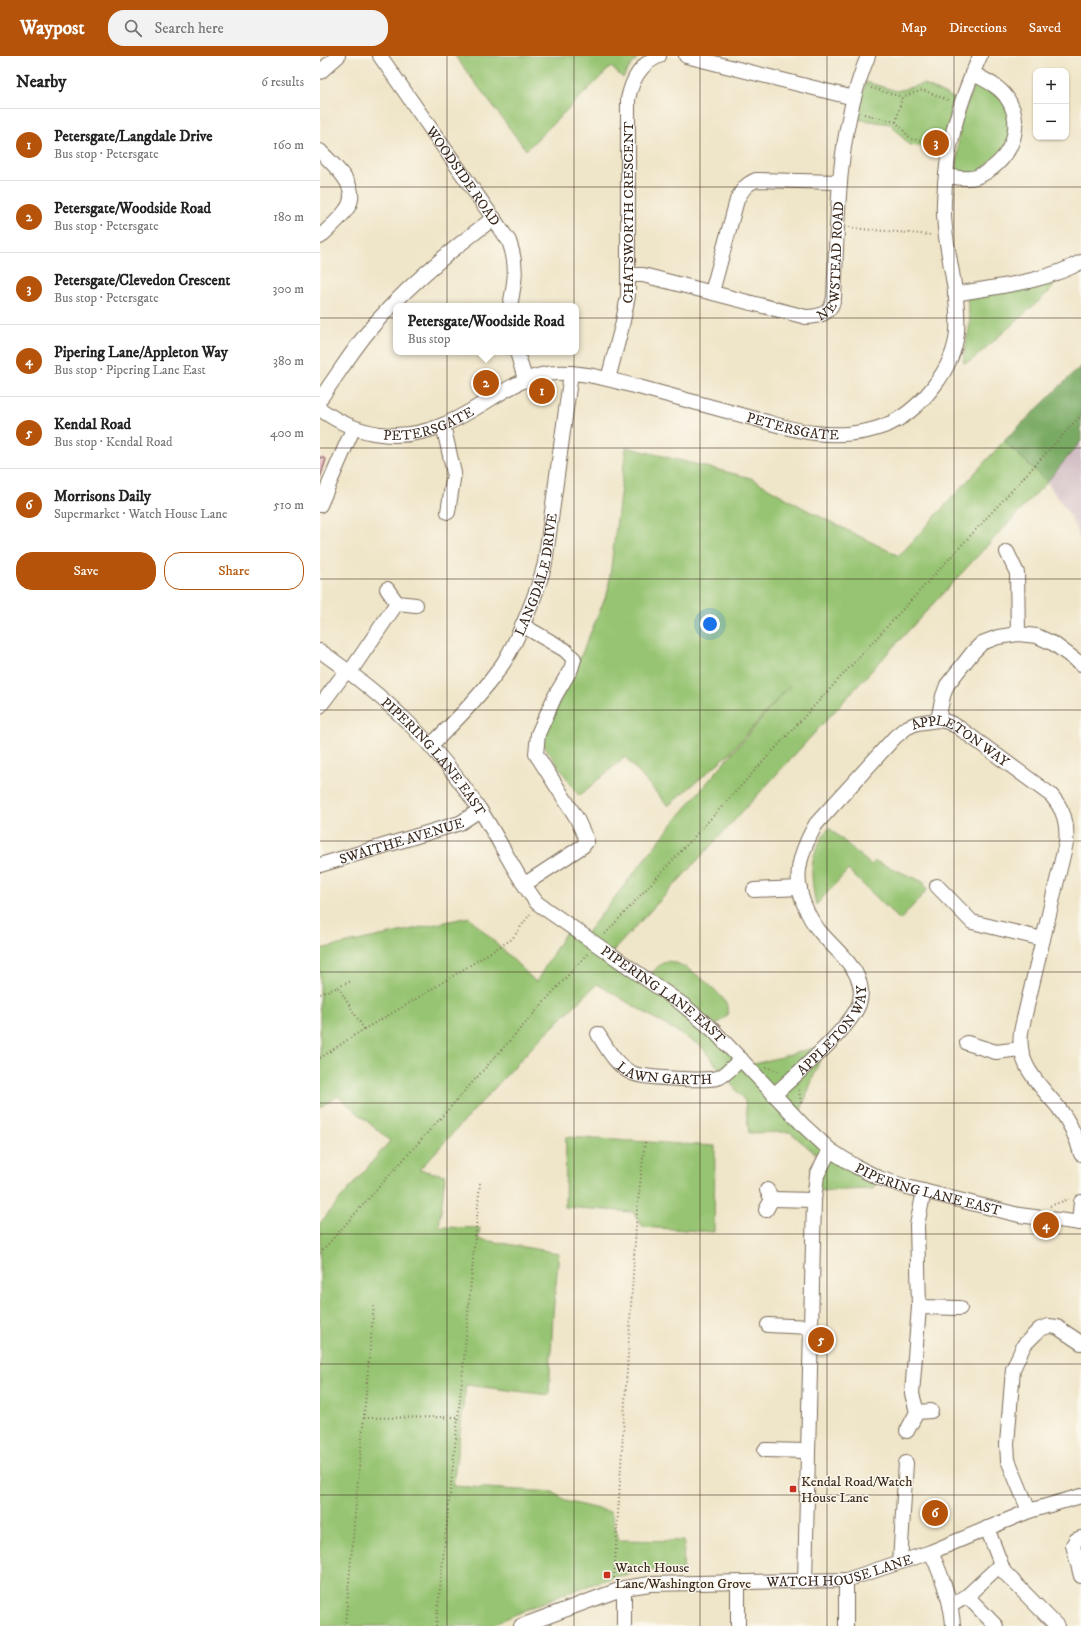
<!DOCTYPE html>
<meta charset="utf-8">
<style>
body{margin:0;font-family:"IM FELL DW Pica",serif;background:#f2f2f2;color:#222}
.controls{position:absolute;right:12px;top:12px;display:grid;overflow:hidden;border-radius:8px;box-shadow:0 1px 3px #0004}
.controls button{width:36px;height:36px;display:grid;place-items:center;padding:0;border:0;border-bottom:1px solid #e0e0e0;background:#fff;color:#222;font:20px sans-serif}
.you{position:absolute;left:390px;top:568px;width:14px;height:14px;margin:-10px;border:3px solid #fff;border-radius:50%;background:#1a73e8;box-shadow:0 0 0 6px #1a73e833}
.badge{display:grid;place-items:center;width:26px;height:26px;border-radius:50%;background:#b45309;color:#fff;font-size:13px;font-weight:700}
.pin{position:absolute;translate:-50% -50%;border:2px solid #fff;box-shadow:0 1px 4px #0006}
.popup{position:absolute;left:73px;top:247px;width:186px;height:52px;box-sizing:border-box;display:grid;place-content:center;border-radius:8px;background:#fff;filter:drop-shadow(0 1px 3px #0005);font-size:13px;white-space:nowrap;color:#767676}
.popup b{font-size:15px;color:#222}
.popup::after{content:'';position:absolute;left:50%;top:100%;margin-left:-8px;border:8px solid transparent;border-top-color:#fff}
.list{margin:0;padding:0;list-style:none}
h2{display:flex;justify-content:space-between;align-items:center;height:52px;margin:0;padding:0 16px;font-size:17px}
h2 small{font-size:13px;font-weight:400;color:#767676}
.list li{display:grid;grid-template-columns:26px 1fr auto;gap:12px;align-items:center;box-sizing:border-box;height:72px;padding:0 16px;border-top:1px solid #e0e0e0}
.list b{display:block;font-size:15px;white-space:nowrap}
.list p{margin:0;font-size:13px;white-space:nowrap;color:#767676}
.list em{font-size:13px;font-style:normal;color:#767676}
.actions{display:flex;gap:8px;padding:12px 16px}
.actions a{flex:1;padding:9px 0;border:1px solid #b45309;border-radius:16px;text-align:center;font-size:14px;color:#b45309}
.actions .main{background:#b45309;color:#fff}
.icon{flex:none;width:22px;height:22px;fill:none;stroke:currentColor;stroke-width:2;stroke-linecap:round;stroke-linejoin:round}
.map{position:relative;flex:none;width:761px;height:1570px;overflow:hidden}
header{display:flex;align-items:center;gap:24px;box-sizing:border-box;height:56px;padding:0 20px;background:#b45309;color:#fff}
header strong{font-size:19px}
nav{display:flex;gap:22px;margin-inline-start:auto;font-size:14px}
.search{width:280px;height:36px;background:#f2f2f2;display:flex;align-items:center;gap:10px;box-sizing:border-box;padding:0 14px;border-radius:16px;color:#767676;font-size:15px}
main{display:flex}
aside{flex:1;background:#fff}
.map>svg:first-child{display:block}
.industrial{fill:#d2bec5}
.green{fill:#97c472;stroke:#697748}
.forest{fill:#79aa64;stroke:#5a6a41}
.building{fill:#e397af}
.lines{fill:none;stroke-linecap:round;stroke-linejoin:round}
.minor-casing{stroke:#7a6b5a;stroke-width:16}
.path{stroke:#7a6b5a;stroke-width:2;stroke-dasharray:1 3;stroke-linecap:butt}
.minor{stroke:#fff;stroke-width:14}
.grid{fill:none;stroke:#3b2a1e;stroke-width:1;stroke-opacity:0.55}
.poi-dot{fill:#c8321e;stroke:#fbf7ec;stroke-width:1.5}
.labels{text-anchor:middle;stroke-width:3;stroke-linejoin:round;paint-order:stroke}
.street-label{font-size:14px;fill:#3b2a1e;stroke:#fbf7ec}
.poi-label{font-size:14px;fill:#3b2a1e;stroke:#fbf7ec;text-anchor:start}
</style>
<header>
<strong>Waypost</strong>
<div class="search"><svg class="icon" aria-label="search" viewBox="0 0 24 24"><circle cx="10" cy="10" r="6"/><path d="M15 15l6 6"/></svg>Search here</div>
<nav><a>Map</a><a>Directions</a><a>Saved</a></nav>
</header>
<main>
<aside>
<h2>Nearby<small>6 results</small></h2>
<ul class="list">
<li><span class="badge">1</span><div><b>Petersgate/Langdale Drive</b><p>Bus stop · Petersgate</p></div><em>160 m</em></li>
<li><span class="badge">2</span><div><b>Petersgate/Woodside Road</b><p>Bus stop · Petersgate</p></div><em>180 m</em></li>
<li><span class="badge">3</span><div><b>Petersgate/Clevedon Crescent</b><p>Bus stop · Petersgate</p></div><em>300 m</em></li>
<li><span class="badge">4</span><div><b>Pipering Lane/Appleton Way</b><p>Bus stop · Pipering Lane East</p></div><em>380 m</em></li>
<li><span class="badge">5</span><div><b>Kendal Road</b><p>Bus stop · Kendal Road</p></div><em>400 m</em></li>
<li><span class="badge">6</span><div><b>Morrisons Daily</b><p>Supermarket · Watch House Lane</p></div><em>510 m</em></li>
</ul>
<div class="actions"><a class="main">Save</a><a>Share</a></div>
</aside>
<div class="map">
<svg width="761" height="1570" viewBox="0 0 761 1570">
<rect width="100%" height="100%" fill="#fbf7ec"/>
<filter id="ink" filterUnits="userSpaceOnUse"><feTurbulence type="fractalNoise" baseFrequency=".025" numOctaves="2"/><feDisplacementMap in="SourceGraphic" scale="8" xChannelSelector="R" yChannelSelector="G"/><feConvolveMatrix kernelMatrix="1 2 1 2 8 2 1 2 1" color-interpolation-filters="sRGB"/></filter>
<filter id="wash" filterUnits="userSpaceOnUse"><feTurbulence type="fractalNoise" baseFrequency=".012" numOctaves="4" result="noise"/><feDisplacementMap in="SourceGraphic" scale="16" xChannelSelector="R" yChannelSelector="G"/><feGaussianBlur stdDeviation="0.9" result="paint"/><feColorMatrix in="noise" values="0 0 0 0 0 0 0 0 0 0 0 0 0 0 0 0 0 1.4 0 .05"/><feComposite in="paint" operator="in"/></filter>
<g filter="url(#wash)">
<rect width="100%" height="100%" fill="#efe5c8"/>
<polygon class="industrial" points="761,385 761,486 750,459 727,426"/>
<g class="green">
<polygon points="135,0 319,0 309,12 303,22 291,11 206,94"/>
<polygon points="656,23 676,35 691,57 690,87 658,117 637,117 639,71"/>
<polygon points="546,26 577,35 603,28 635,43 623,93 589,89 571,68 536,63"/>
<polygon points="732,226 733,231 730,235 651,305 644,307 643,304 650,267 647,243"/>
<path d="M684 385 727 426C580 581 438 741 291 897L326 923C331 918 338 909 345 906 358 900 400 935 406 947 408 951 407 956 408 959L392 973 427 1010 505 989 478 1063 559 1122 553 1133 495 1135 504 1105 470 1076 429 1077 425 1045 381 990 277 928 216 987 99 1114 125 1119 119 1171 160 1172 158 1183 239 1197 233 1258 229 1339 146 1329 133 1430 233 1436 245 1445 291 1456 299 1484 364 1485 363 1516 326 1514 291 1522 238 1540 169 1570H0V1167L70 1085 18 1040 0 1051V893L149 861 216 926 250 869 265 879 358 761 470 629 409 698 348 750 305 701 259 740 221 685 260 602 288 535 306 391 431 422 485 453 579 500Z"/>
<path d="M509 772 551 809 555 805 606 827 603 829 608 833 580 864 528 814 496 849C490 817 488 799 509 772Z"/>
<polygon points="246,1081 395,1090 394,1176 323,1171 313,1156 245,1151"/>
</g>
<polygon class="forest" points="761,310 761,385 727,426 684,385"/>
<g id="blocks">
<polygon class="building" points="0,401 6,403 0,422"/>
</g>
</g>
<g filter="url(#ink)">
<use href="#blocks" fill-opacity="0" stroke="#7a6b5a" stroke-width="1"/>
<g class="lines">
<defs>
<g id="minor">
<path id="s1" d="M60 0 189 185C198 210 195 225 190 250"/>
<polyline points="366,0 534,42"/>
<polyline points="0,16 18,0"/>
<path d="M0 95C14 110 43 132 26 154 19 164 9 172 0 181"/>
<path d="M626 120C635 121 647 124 656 121 688 109 707 72 687 42 679 30 665 24 652 17"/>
<path id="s2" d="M308 219H323L486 261C500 261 511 257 514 242 518 161 516 77 548 0"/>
<path d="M392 236 417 144C422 134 426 128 436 124L519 126"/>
<path d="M635 238C677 230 723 227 761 206"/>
<polyline points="197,296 205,323"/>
<path id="s3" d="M288 323 302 270 308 240V43C312 24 320 8 339 0"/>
<path d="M0 343C19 317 36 288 58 264 92 226 132 193 174 162"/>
<path id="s4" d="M0 353C37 380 80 387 123 369 140 362 156 352 172 342 192 330 211 318 236 317 262 315 290 324 315 330 355 341 396 352 436 363 455 368 475 375 495 377 517 380 543 378 564 370 599 357 635 312 637 275 640 231 622 189 624 145 626 90 638 49 660 0"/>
<polyline points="123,369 134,417 128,456"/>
<polyline points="0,449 33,373"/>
<polyline points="687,496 697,517 698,578"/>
<polyline points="67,533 77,547 96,549"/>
<polyline points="202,569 245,594 254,603 251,613 235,640 218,678 216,698 256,761 267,785 263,790 205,828"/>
<path id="s5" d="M0 595C66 641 116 687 160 754 180 784 195 819 217 847L362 948 392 973 484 1070 510 1094 535 1110 559 1122 587 1131 699 1159 761 1167"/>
<polyline points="30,616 77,547"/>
<polyline points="0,650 27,614"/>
<polyline points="618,664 623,640 627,629 653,596 662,587 678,581 698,578 717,580 734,588 761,608"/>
<path id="s6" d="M111 689C136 665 165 635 184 606 199 581 218 535 225 507L251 317"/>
<path id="s7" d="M0 809 140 767 160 754"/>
<polyline points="617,830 652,866 723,883"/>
<polyline points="434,834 480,832"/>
<path id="s8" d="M278 978C287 992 296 1010 312 1017 322 1022 390 1026 400 1021 407 1018 414 1009 421 1003"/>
<polyline points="647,987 676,996 700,993"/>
<path id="s9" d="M454 1039C475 1019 530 973 539 948 549 918 518 897 501 877 487 861 476 835 479 813 481 796 488 782 496 768L575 681 586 672 597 667 618 664 628 666 638 671 731 739C744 754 748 767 746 787L702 971C694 1006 718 1027 738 1051 749 1065 757 1082 761 1098"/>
<polyline points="452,1143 494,1144"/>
<polyline points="446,1154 452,1143 447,1134"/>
<polyline points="759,1167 761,1146"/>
<polyline points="599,1251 640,1252"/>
<polyline points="448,1269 491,1271"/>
<polyline points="597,1356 592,1338 599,1251 597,1169 604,1135"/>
<polyline points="587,1375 597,1356 611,1355"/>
<polyline points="445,1394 487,1395"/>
<polyline points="709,1455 688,1404 687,1388 693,1313 704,1289 720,1273 729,1270 737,1271 761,1287"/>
<polyline points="667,1472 684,1516 737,1570"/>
<polyline points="761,1482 756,1484 753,1489 761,1520"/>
<path d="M611 1496C621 1518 632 1545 633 1570"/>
<polyline points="580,1506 586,1407"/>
<polyline points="485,1525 494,1144 497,1119 510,1094"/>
<polyline points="647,1540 676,1570"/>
<polyline points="630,1550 647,1540 680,1509"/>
<path id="s10" d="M201 1570 304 1532 330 1528 526 1524 611 1496 709 1455 761 1440"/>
<polyline points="304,1570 304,1532"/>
<polyline points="418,1570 418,1528"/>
<polyline points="526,1570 526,1524"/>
</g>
</defs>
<use href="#minor" class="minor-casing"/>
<g class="path">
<polyline points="551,32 582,41 603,34 630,45"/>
<polyline points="544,58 576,66 591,83 619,86"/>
<polyline points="576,66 582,41"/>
<polyline points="529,172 612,179"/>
<polyline points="285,878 761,359"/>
<polyline points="18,931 31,925"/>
<polyline points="0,938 18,931 44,973"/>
<polyline points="0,1002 44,973 83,951 192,883 210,858"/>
<polyline points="446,1011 461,1016"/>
<polyline points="479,1034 481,1047"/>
<polyline points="730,1150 749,1143"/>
<polyline points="0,1197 267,898"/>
<polyline points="44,1362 138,1361"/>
<polyline points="294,1522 317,1154 325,1086"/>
<polyline points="25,1570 54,1248"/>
<polyline points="116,1570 142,1324 160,1127"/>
</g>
<use href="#minor" class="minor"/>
</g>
</g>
<path class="grid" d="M127 0V1570M254 0V1570M380 0V1570M507 0V1570M634 0V1570M0 131H761M0 262H761M0 392H761M0 523H761M0 654H761M0 785H761M0 916H761M0 1047H761M0 1178H761M0 1308H761M0 1439H761"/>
<g class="poi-dot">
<rect x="469" y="1429" width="8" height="8" rx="2"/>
<rect x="283" y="1515" width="8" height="8" rx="2"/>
</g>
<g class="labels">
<g class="street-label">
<text dy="5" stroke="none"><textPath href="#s1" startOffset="146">WOODSIDE ROAD</textPath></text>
<text dy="5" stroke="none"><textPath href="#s3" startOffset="169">CHATSWORTH CRESCENT</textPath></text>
<text dy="5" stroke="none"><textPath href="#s2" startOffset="256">NEWSTEAD ROAD</textPath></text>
<text dy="5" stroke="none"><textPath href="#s4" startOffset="116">PETERSGATE</textPath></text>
<text dy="5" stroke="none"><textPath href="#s4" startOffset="499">PETERSGATE</textPath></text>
<text dy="5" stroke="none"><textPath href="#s6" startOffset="205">LANGDALE DRIVE</textPath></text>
<text dy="5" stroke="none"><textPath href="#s9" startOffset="521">APPLETON WAY</textPath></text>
<text dy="5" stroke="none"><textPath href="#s5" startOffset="156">PIPERING LANE EAST</textPath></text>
<text dy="5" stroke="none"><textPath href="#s7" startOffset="85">SWAITHE AVENUE</textPath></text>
<text dy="5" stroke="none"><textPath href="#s5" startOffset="492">PIPERING LANE EAST</textPath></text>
<text dy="5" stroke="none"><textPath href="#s9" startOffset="89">APPLETON WAY</textPath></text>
<text dy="5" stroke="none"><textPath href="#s8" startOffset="85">LAWN GARTH</textPath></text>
<text dy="5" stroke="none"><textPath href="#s5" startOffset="828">PIPERING LANE EAST</textPath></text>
<text dy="5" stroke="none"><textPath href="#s10" startOffset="327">WATCH HOUSE LANE</textPath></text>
</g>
<g class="poi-label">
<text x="481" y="1430">Kendal Road/Watch<tspan x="481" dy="16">House Lane</tspan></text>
<text x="295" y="1516">Watch House<tspan x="295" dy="16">Lane/Washington Grove</tspan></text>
</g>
</g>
</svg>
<div class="controls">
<button>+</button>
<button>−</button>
</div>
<div class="you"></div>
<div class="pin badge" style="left:222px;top:335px">1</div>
<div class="pin badge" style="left:166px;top:327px">2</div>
<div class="popup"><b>Petersgate/Woodside Road</b>Bus stop</div>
<div class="pin badge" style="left:616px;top:87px">3</div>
<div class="pin badge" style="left:726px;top:1169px">4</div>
<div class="pin badge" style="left:501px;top:1284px">5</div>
<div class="pin badge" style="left:615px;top:1457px">6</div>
</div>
</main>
